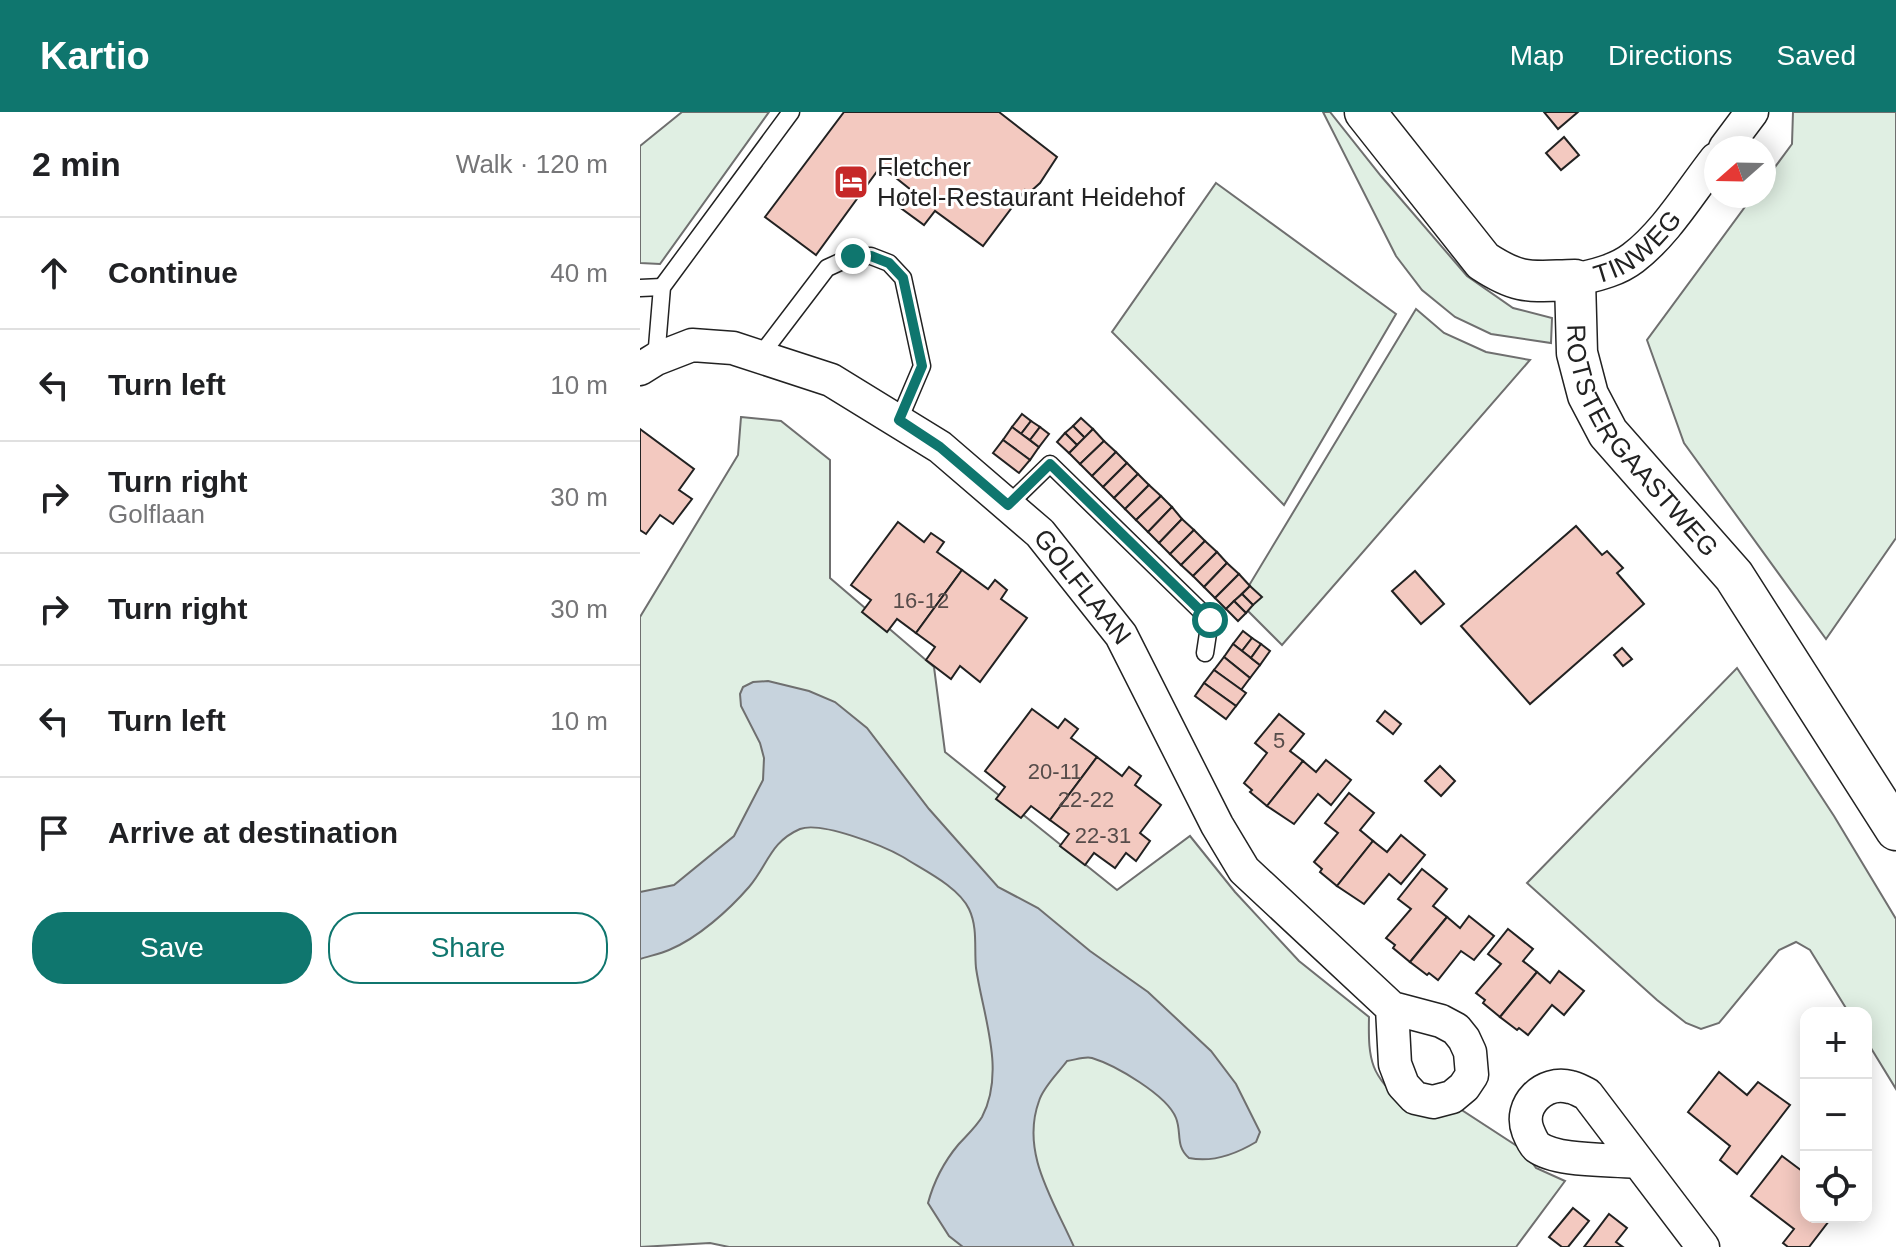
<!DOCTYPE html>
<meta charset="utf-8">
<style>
body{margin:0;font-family:Helvetica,sans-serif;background:#f6f6f6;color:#202124}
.controls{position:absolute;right:24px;bottom:24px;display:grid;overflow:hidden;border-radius:16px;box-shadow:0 4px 20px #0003}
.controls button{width:72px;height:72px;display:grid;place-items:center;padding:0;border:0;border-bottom:2px solid #e0e0e0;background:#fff;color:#202124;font:40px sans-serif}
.compass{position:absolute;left:1064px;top:24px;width:72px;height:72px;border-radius:50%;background:#fff;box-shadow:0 4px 20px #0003;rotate:250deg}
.stop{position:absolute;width:24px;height:24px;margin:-18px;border:6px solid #0f766e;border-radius:50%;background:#fff}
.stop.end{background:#0f766e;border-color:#fff;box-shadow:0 2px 8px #0008}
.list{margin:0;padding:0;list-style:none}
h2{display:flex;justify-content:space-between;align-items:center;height:104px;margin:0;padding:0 32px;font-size:34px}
h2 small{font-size:26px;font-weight:400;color:#757577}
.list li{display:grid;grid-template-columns:52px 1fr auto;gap:24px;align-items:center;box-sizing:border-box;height:112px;padding:0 32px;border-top:2px solid #e0e0e0}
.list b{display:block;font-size:30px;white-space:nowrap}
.list p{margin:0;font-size:26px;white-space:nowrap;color:#757577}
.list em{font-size:26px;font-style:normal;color:#757577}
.actions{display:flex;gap:16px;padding:24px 32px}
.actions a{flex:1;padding:18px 0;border:2px solid #0f766e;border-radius:32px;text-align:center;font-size:28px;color:#0f766e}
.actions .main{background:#0f766e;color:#fff}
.icon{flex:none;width:44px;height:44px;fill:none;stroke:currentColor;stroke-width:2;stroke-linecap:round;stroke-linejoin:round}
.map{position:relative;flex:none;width:1256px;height:1135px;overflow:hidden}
header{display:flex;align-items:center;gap:48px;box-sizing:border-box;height:112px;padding:0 40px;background:#0f766e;color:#fff}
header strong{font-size:38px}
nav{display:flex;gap:44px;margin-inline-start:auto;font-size:28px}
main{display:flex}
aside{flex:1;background:#fff}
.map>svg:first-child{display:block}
.green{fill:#e0efe3;stroke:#6f6f6f;stroke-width:2}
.water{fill:#c7d3dd;stroke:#6f6f6f;stroke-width:2}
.building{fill:#f3c9c0;stroke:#222;stroke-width:2}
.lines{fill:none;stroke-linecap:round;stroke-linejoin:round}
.service-casing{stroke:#222;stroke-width:19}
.minor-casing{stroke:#222;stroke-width:35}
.tertiary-casing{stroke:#222;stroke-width:43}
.service{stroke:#fff;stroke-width:16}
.minor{stroke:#fff;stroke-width:32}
.tertiary{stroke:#fff;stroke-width:40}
.route{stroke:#0f766e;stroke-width:10}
.labels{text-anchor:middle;stroke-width:6;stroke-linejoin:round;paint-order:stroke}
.number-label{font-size:22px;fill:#564c4a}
.poi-label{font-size:26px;fill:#222;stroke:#fff;text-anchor:start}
.street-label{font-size:26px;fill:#222;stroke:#fff}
</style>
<header>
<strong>Kartio</strong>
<nav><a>Map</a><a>Directions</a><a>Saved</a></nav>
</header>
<main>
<aside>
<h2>2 min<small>Walk · 120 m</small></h2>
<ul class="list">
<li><svg class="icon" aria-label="ahead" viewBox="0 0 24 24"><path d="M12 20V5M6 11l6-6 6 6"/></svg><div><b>Continue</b></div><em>40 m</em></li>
<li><svg class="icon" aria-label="left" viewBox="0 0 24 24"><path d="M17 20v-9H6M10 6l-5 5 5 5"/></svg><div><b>Turn left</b></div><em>10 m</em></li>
<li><svg class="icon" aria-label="right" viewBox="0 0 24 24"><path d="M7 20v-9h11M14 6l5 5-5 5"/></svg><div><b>Turn right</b><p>Golflaan</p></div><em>30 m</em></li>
<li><svg class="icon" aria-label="right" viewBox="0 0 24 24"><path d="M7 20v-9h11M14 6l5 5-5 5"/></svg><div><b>Turn right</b></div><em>30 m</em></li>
<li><svg class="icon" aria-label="left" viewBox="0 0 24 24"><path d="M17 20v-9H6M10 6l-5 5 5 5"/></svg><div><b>Turn left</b></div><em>10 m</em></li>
<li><svg class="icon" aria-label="arrive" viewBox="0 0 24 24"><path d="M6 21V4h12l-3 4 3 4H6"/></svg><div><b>Arrive at destination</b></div></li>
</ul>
<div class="actions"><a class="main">Save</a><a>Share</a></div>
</aside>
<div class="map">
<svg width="1256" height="1135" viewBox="0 0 1256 1135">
<rect width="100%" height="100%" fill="#fff"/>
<g class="green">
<polygon points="42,0 129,0 20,152 0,151 0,34"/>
<polygon points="683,0 690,0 741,64 827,164 873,196 912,206 911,231 851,222 815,205 782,178 756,144"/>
<polygon points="1153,0 1256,0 1256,426 1186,527 1044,331 1007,228 1113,84 1124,84 1124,70 1152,32"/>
<polygon points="576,71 756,202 644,393 472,220"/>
<polygon points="776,197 804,221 846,240 890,248 642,533 599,490"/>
<path d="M101 305 141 309 190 348V466L294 555 305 640 477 778 550 724 595 780 659 849 729 905C728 950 731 963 765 994L817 995 883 1038 896 1056 925 1069 876 1135H89L70 1131 0 1135V505L98 343Z"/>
<polygon points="1097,556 1194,704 1256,807 1256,977 1226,928 1226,901 1209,901 1170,838 1156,830 1139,838 1079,911 1061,917 1046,911 1017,888 887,771"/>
</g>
<path class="water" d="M128 569 169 579 195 590 227 616 289 697 358 775 398 796 450 839 508 880 571 939 596 972 620 1020 616 1030C596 1042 573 1051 549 1046 535 1034 542 1021 536 1006 527 983 475 953 452 946 445 944 435 948 427 949 419 960 403 975 399 989 380 1041 414 1089 434 1135H323L309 1124 288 1091C294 1069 303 1051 318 1033 326 1024 336 1015 342 1005 366 959 343 904 336 856 334 836 338 816 329 797 318 774 283 758 263 745 244 734 181 709 160 717 130 730 128 753 109 775 89 798 58 826 29 838 20 842 9 844 0 847V780L34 773 94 724 123 668 124 646 120 631 101 594 100 582 103 575 113 570Z"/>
<g class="building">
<polygon points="204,0 359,0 417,45 400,71 389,81 385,78 343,134 295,99 284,113 258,94 271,78 241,54 176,143 125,105"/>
<polygon points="904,0 938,0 918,17"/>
<polygon points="924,25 939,43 921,58 906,41"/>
<polygon points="382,302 391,309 381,322 372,315"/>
<polygon points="441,306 453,317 445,326 433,314"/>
<polygon points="391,309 400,315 390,328 381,322"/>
<polygon points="433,314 445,326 437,333 425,321"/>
<polygon points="372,315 399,335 390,348 363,328"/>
<polygon points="400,315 409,322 399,335 390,328"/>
<polygon points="0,317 54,357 39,378 52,387 33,412 20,403 6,422 0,418"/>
<polygon points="453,317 464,329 440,352 429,341"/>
<polygon points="425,321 437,333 429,341 417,330"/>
<polygon points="363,328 390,348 379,361 353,341"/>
<polygon points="464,329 476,340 452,364 440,352"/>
<polygon points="476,340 487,351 463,375 452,364"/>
<polygon points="487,351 498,362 474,386 463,375"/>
<polygon points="498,362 509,373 485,397 474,386"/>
<polygon points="509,373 521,384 496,408 485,397"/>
<polygon points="521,384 532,395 508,420 496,408"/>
<polygon points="532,395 542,407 519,431 508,420"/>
<polygon points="542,407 554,418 530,442 519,431"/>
<polygon points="258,410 284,430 291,421 304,430 297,440 322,458 276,521 257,507 247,520 222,500 231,488 211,473"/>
<polygon points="936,414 962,443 967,439 983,456 977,461 1004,492 890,592 821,514"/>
<polygon points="554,418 565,429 541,453 530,442"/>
<polygon points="565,429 577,440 553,464 541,453"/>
<polygon points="577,440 587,451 564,475 553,464"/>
<polygon points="587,451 599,462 575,486 564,475"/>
<polygon points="322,458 348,477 355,468 367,478 361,487 387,506 340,570 320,554 311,567 286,548 295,535 276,521"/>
<polygon points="775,459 804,492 781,512 752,479"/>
<polygon points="599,462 610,474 586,497 575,486"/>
<polygon points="610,474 622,485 613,493 602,482"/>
<polygon points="602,482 613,493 606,501 594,489"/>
<polygon points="594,489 606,501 598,509 586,497"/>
<polygon points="603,519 612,526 602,539 593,532"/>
<polygon points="612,526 621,532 611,546 602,539"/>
<polygon points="593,532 620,553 610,566 584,545"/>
<polygon points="621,532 630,539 620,553 611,546"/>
<polygon points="982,536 992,547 983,554 974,543"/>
<polygon points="584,545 610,566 601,578 574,558"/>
<polygon points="574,558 606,581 596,594 564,571"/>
<polygon points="564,571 596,594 586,607 555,584"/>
<polygon points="392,597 418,616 425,607 438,617 431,626 457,645 410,708 391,694 381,706 356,687 365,675 345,659"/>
<polygon points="745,599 761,612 753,622 737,609"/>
<polygon points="639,602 664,622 650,639 663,649 627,694 610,680 612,678 604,671 627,641 615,631"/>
<polygon points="457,645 482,664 489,655 501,664 495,673 521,693 500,721 510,729 496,749 486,741 475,756 454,741 445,753 420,734 429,722 410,708"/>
<polygon points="686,648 711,668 691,693 678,682 654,712 627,694 663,649 676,660"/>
<polygon points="800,654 815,669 801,684 785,669"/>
<polygon points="709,681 734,701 720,718 733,729 697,774 680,760 682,757 674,750 698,721 685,711"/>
<polygon points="761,723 785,743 761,772 749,762 724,792 697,774 733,729 747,740"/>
<polygon points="782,757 807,777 793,794 807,805 770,850 753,836 755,833 746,826 771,797 758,787"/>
<polygon points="829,804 854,824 834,848 821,839 798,868 789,861 787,863 770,850 807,805 820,816"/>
<polygon points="868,817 893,837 883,849 897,860 860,905 843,891 845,888 836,881 861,852 848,842"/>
<polygon points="919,859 944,879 924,903 912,893 888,923 879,916 877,918 860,905 897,860 910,871"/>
<polygon points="1079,960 1107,983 1118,970 1150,993 1097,1062 1080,1048 1090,1034 1048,1000"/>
<polygon points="1142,1044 1166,1062 1166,1105 1192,1105 1169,1135 1148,1135 1143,1131 1154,1117 1111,1084"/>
<polygon points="933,1096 949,1109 928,1135 922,1135 909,1125"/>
<polygon points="969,1102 987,1116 976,1130 983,1135 944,1135"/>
</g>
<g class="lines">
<defs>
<g id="service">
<polyline points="0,176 22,175"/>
<polyline points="120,244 187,156 213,144 231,144 249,151 263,166 282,254 259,308"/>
<polyline points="16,247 22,175 151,0"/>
<polyline points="368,393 410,352 570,508 565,541"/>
</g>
<g id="minor">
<polyline points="1085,36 1112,0"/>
<path id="s1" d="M935 168C955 163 976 159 993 146 1026 121 1050 80 1076 47"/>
<path id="s2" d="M0 257 16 247 52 233 93 236 191 268 300 335 400 421 481 523 577 713 604 758 752 896 801 909 816 917 824 927 830 940 832 963 824 975 812 985 793 990 775 986 763 973 755 952 752 896"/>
<path d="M996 1050C970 1047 918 1050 897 1035 893 1031 890 1024 888 1019 878 993 904 968 930 975 936 976 942 980 947 982L1063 1135"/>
</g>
<g id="tertiary">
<path id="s3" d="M725 0 843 149C881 174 891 169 935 168L937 241 948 283 968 321 1094 464 1256 718"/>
</g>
</defs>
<use href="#service" class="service-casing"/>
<use href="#minor" class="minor-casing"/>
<use href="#tertiary" class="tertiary-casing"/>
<use href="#service" class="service"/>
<use href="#minor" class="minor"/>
<use href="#tertiary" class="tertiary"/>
</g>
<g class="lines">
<polyline class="route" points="213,144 231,144 249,151 263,166 282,254 259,308 300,335 368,393 410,352 570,508"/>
</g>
<defs>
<symbol id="hotel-square" viewBox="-11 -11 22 22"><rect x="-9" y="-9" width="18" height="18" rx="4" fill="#c62828" stroke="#fff"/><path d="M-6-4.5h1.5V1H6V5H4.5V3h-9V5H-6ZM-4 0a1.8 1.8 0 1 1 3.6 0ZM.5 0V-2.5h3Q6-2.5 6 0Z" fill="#fff"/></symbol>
</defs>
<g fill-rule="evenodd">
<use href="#hotel-square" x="191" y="50" width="40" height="40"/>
</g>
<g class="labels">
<g class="number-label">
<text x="281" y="496">16-12</text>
<text x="639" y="636">5</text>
<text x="415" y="667">20-11</text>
<text x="446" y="695">22-22</text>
<text x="463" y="731">22-31</text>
</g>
<g class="poi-label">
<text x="237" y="64">Fletcher<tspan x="237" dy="30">Hotel-Restaurant Heidehof</tspan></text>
</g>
<g class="street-label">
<text dy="9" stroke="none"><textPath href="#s1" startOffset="72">TINWEG</textPath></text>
<text dy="9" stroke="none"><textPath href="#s3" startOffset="468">ROTSTERGAASTWEG</textPath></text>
<text dy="9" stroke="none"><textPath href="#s2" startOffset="530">GOLFLAAN</textPath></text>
</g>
</g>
</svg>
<div class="controls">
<button>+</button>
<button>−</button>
<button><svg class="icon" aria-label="locate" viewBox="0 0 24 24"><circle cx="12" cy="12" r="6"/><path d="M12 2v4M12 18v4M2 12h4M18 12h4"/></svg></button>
</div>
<svg class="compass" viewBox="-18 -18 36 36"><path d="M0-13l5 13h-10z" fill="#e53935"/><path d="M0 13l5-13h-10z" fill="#757577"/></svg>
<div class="stop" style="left:570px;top:508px"></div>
<div class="stop end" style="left:213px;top:144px"></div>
</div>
</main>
